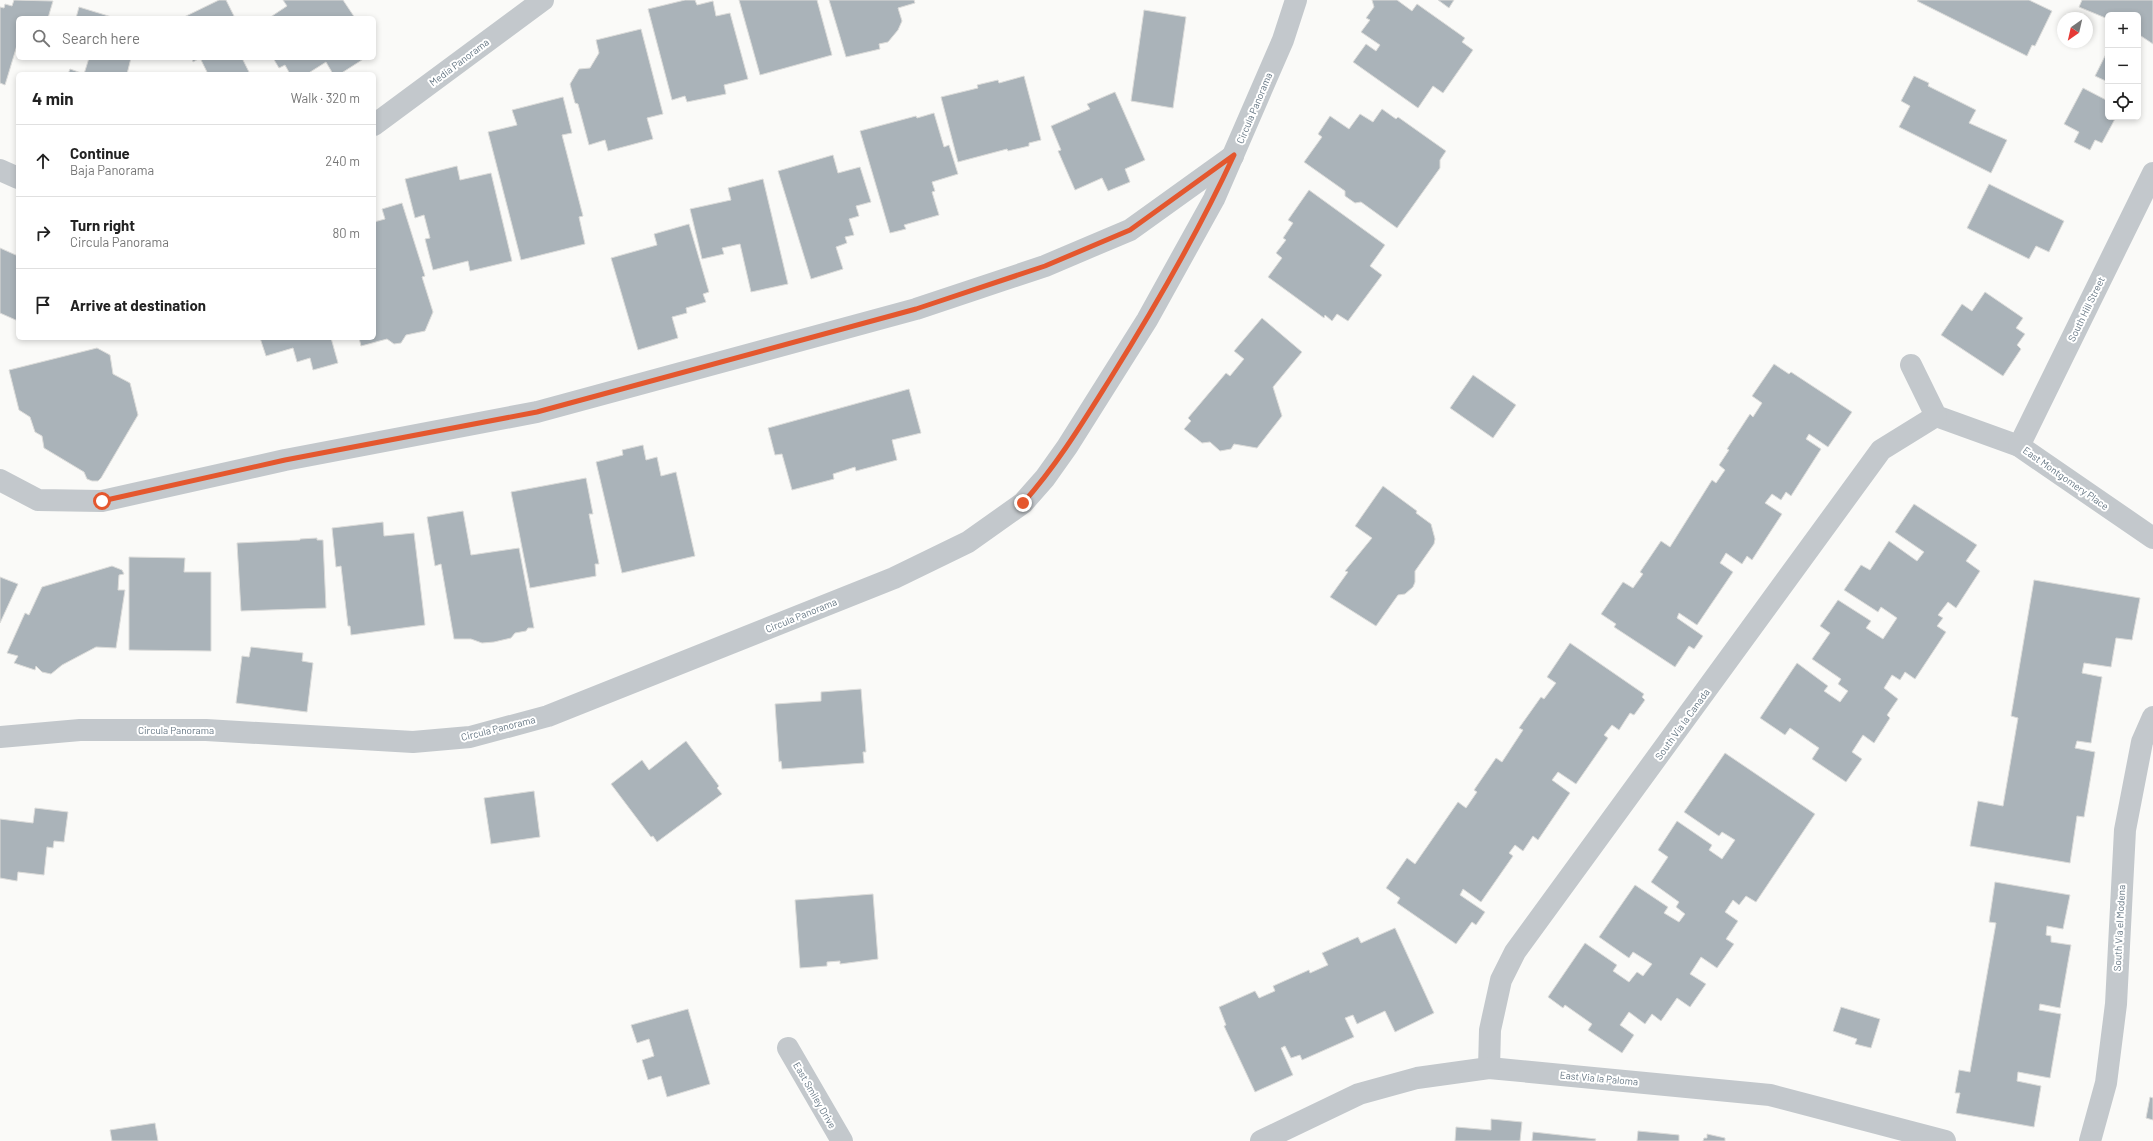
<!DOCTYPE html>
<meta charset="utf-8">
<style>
body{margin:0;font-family:Barlow,sans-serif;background:#f2f2f2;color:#222}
.controls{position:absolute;right:12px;top:12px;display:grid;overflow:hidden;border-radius:6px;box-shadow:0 2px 6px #0003}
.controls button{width:36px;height:36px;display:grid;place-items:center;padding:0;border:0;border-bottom:1px solid #e0e0e0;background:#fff;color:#222;font:20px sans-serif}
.compass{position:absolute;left:2057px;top:12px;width:36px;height:36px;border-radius:50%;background:#fff;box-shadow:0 2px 6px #0003;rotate:214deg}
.stop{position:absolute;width:12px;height:12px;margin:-9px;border:3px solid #e4572e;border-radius:50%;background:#fff}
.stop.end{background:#e4572e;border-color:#fff;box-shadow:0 1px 4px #0008}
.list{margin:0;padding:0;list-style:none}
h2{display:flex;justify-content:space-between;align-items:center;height:52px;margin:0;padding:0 16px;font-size:17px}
h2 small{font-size:13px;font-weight:400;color:#767676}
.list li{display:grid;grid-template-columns:26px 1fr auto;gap:12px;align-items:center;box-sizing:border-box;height:72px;padding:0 16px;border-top:1px solid #e0e0e0}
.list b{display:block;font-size:15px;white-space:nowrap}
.list p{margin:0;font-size:13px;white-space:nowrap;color:#767676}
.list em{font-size:13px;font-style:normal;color:#767676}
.icon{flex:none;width:22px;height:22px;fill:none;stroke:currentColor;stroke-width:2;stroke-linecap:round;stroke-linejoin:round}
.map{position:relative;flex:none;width:2153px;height:1141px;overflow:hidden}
.search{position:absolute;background:#fff;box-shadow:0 2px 6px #0003;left:16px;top:16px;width:360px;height:44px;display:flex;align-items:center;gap:10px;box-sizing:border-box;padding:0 14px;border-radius:6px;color:#767676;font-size:15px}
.panel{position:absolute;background:#fff;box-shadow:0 2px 6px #0003;left:16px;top:72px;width:360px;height:268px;border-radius:6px}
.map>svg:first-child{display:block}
.building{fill:#aab3b9;stroke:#dcdcda}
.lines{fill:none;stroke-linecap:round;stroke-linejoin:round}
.street{stroke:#c3c8cc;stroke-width:22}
.route{stroke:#e4572e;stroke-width:5}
.labels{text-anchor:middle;stroke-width:4;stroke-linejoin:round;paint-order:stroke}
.street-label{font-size:10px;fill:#657683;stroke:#fff}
</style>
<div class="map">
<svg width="2153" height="1141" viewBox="0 0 2153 1141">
<rect width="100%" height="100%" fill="#fafaf8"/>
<g class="building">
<polygon points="14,0 53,1 48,18 18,18 18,42 5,85 0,83 0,7 4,8 5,4 12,6"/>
<polygon points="219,0 226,0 235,18 182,18"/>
<polygon points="283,0 343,0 355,18 269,18 287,6"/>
<polygon points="685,0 695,0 697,5 713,1 716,16 730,13 748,79 724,85 726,94 687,102 685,96 672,100 648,9"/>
<polygon points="739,0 817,0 832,55 760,75"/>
<polygon points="829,0 914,0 915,3 898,8 902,21 898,30 888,42 879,44 880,49 846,57"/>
<polygon points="1372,0 1397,0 1412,11 1417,4 1465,38 1462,42 1473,50 1443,93 1433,86 1418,108 1353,62 1366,44 1376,51 1380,45 1361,32 1370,20 1366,18 1374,7"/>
<polygon points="1438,0 1454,0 1449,8"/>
<polygon points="1918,0 2029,0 2052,11 2035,46 2032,45 2027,56 1917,1"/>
<polygon points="2082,0 2153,0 2153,44 2138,34 2138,15 2108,15 2108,19 2079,7"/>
<polygon points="79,7 115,18 76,18"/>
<polygon points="1144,10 1186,17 1173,108 1131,101"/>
<polygon points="641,29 663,114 647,118 653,139 608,151 605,140 589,145 578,104 575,103 570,84 579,69 590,68 599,53 596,40"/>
<polygon points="2108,50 2108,82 2095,76"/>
<polygon points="89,58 131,58 127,74 68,74 70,69 84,74"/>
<polygon points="192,58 242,58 250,74 208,74 200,58 193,62"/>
<polygon points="273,58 365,58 340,74 333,74 326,62 307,74 290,74 285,65 279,68"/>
<polygon points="1024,76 1041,140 1029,143 1029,146 1008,151 1007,149 958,162 941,97 978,88 977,85 998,80 999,83"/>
<polygon points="1914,76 1929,83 1928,86 1976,110 1969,123 2007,140 1991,173 1899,127 1910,106 1901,101"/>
<polygon points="2083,88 2108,101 2108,117 2116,117 2102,143 2095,140 2090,150 2074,142 2079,132 2064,124"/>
<polygon points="1115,92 1145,160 1125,169 1130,182 1108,191 1102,178 1075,190 1058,151 1061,150 1051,126 1090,109 1087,104"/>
<polygon points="563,97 572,133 562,135 583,216 579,217 585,244 521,260 488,132 517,125 512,110"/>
<polygon points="1382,109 1396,119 1398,117 1446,151 1440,160 1440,168 1397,228 1361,202 1355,203 1345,196 1345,191 1304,162 1322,137 1318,134 1330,116 1349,129 1360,114 1373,122"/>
<polygon points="934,113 944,147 949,145 958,174 932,182 935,191 932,192 939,215 904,225 906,229 890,233 860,131 916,116 917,118"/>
<polygon points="833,155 838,173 860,167 871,202 856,206 859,216 849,219 854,235 845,237 847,243 836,247 843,269 811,279 778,171"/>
<polygon points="457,166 460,180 491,173 512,261 470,271 468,261 433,270 425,239 430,238 424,215 415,218 405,179"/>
<polygon points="763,179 788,284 751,292 740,244 722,248 724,254 702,259 690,209 731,200 728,188"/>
<polygon points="1989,184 2064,221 2049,252 2036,246 2029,259 1967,228"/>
<polygon points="1309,190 1385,245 1370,266 1382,275 1348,321 1337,314 1332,321 1325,315 1324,318 1268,277 1282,258 1276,253 1286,240 1283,238 1293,223 1288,220"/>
<polygon points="402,203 425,276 422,277 433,312 425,331 406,335 401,343 394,344 387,339 361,346 359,338 374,338 374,222 385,219 382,209"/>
<polygon points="689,224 709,292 703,294 706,302 686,308 687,313 672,317 678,338 638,350 611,258 657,245 654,234"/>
<polygon points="0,248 18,256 18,321 0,313"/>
<polygon points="1985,292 2023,318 2016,328 2025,334 2017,345 2021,349 2003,376 1941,335 1962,304 1972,311"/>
<polygon points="1262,318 1302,352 1273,387 1282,416 1257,448 1234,444 1231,449 1220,451 1210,442 1202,443 1184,429 1191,421 1188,418 1226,373 1230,376 1244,359 1234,351"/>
<polygon points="260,338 331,338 338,363 313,370 310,358 297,362 293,348 266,356"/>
<polygon points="97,348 110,355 113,374 130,383 138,415 101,478 98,481 92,481 87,479 84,472 44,448 42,436 35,432 30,417 19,410 9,370"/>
<polygon points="1774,364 1789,374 1791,372 1852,412 1828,447 1809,434 1806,439 1821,449 1791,496 1786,492 1781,500 1772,494 1765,503 1782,514 1752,560 1747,556 1742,564 1726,553 1720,563 1733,572 1697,625 1679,613 1677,618 1703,636 1694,649 1689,646 1675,667 1614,627 1616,624 1601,614 1623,582 1633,588 1643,574 1640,572 1661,541 1670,547 1712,480 1716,483 1725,470 1719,465 1729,450 1727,449 1750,414 1753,417 1762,403 1752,396"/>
<polygon points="1473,375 1516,405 1493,438 1450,408"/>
<polygon points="909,389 921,433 892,440 897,460 856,471 855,467 833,474 834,479 792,490 782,454 775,455 768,428"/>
<polygon points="643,445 646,460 657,457 661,476 676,472 695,556 622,573 596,462 623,455 622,450"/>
<polygon points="586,478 593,514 589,514 599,564 595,564 596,576 530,588 511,492"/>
<polygon points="1383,486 1417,511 1416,513 1431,524 1435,539 1434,544 1415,571 1415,582 1413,587 1405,594 1398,595 1376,626 1330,597 1348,572 1345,571 1372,538 1355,526"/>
<polygon points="1914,504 1977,545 1966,561 1980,571 1956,608 1948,602 1938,615 1943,618 1937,626 1946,632 1915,679 1905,672 1900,680 1892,675 1884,688 1898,699 1887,715 1890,718 1874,743 1863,735 1852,752 1862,759 1846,782 1812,759 1819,748 1790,728 1785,735 1760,718 1797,663 1828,686 1824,691 1840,702 1848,691 1838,684 1841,679 1812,659 1830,633 1820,626 1838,600 1871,621 1866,628 1883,639 1897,618 1881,607 1878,612 1844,590 1861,565 1870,570 1889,541 1917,561 1924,552 1895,532"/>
<polygon points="463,511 471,555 519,548 534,628 528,628 526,631 515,633 511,638 494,642 482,643 471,639 454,639 441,564 435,566 427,517"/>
<polygon points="383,522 384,536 414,533 425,625 351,635 350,626 348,626 341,566 336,567 332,528"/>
<polygon points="317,538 317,540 323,540 326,608 241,611 237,543 300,540 300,539"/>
<polygon points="129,557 185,558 184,572 211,572 211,651 129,650"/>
<polygon points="112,566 122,570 124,574 119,575 118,590 125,590 116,648 96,647 62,665 51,674 42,672 36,666 35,670 14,663 18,656 7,653 25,613 29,615 42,587"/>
<polygon points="0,577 18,584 0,623"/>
<polygon points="2034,580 2140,598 2132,640 2116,638 2111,667 2084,663 2082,673 2102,677 2091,743 2077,741 2075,748 2095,752 2084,817 2077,816 2070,863 1970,846 1978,801 2003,806 2018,718 2011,716"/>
<polygon points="1570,643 1644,694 1642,697 1645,700 1634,715 1630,713 1619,730 1612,725 1604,735 1608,738 1576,784 1558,772 1552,780 1570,793 1538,840 1533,836 1523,851 1515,845 1509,853 1513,856 1481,902 1463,889 1460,895 1485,912 1476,925 1472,922 1456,944 1397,903 1400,898 1386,888 1407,858 1415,864 1458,802 1466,808 1477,792 1474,790 1496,758 1502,762 1523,730 1519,728 1541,697 1544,699 1556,683 1547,677"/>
<polygon points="251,647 303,653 302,661 313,663 307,712 236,703 242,656 249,657"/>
<polygon points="861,689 866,752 863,752 864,763 782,769 781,761 779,762 775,704 821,701 821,692"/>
<polygon points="686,741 719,786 717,788 722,794 657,842 653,836 651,837 611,784 642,760 649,770"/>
<polygon points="1725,753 1815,814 1756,902 1746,896 1739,905 1733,900 1725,912 1738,921 1726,939 1734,944 1717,968 1701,957 1690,974 1706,984 1690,1007 1677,998 1661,1021 1652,1014 1645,1024 1629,1012 1620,1025 1634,1035 1622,1053 1588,1030 1592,1024 1565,1005 1563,1008 1548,997 1585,943 1617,965 1613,971 1629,982 1637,972 1643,976 1652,964 1633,952 1629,958 1599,937 1635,885 1668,907 1664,913 1679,922 1685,914 1676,907 1679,902 1651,882 1668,857 1658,850 1677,821 1712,845 1709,850 1722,859 1735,840 1722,832 1719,836 1684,812"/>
<polygon points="534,791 540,837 491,844 484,798"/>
<polygon points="35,808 68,812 64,842 54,841 53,848 47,847 44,875 18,872 17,881 0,878 0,819 33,823"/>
<polygon points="1995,882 2070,895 2063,929 2047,926 2046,935 2051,936 2051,942 2071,945 2060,1008 2040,1004 2039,1010 2061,1014 2050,1078 2018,1072 2017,1081 2041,1086 2034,1127 1956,1113 1960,1093 1955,1093 1959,1070 1970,1072 1996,923 1989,922"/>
<polygon points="873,894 878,959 840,964 840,961 827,962 827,966 800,968 795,900"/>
<polygon points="1395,928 1434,1013 1395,1032 1385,1011 1357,1024 1353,1015 1345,1018 1354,1037 1302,1060 1300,1055 1291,1058 1285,1046 1281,1048 1293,1075 1255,1092 1224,1026 1226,1025 1219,1007 1255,991 1259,998 1275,991 1273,986 1309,970 1310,973 1328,965 1322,953 1358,937 1361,943"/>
<polygon points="1841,1007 1880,1019 1871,1048 1855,1044 1857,1039 1833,1031"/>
<polygon points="688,1009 710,1084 667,1097 661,1076 648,1080 642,1060 654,1056 649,1039 637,1043 631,1025"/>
<polygon points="2150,1097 2153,1098 2153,1120 2146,1118"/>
<polygon points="1491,1119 1522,1122 1520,1141 1455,1141 1456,1127 1491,1130"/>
<polygon points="155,1123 158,1141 112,1141 110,1130"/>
<polygon points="1638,1131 1679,1135 1679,1141 1637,1141"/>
<polygon points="1533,1132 1596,1139 1595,1141 1532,1141"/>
<polygon points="1707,1134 1725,1138 1725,1141 1703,1141 1704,1138 1707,1138"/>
</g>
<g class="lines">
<g class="street">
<polyline points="374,125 543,0"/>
<polyline points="0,170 18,178"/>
<polyline points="1911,365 1936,416 2019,446 2153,538"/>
<polyline points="2019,446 2153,173"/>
<polyline points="0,480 38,500 102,501 285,460 537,412 916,309 1045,266 1130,230 1233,156"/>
<polyline points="0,737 80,730 206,730 413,742 470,737 548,716 894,578 968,542 1023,503 1045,478 1067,447 1147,320 1214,199 1283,40 1296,0"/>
<polyline points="788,1048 842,1141"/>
<polyline points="1489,1068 1490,1030 1501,980 1515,952 1881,450 1936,416"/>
<polyline points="1261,1141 1359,1094 1417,1078 1489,1068 1770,1095 1945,1141"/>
<polyline points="2090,1141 2106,1083 2116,1004 2125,830 2142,742 2153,717"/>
</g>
</g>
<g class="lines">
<path class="route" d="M102 501 285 460 537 412 916 309 1045 266 1130 230 1234 155C1198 233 1155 307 1110 379 1083 422 1057 465 1023 503"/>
</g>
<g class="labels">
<g class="street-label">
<text transform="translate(459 62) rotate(-37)" y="4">Media Panorama</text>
<text transform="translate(1254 108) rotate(-67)" y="4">Circula Panorama</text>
<text transform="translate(2086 309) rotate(-64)" y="4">South Hill Street</text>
<text transform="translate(2066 478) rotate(35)" y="4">East Montgomery Place</text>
<text transform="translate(801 615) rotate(-22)" y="4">Circula Panorama</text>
<text transform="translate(1682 724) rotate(-54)" y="4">South Via la Canada</text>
<text transform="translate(498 728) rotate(-14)" y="4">Circula Panorama</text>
<text x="176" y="734">Circula Panorama</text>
<text transform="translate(2119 928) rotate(-87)" y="4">South Via el Modena</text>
<text transform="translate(1599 1078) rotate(5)" y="4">East Via la Paloma</text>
<text transform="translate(815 1095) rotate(60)" y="4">East Smiley Drive</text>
</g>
</g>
</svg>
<div class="controls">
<button>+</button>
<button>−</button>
<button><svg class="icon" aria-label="locate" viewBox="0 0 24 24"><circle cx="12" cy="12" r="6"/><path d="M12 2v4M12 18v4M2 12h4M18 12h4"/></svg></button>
</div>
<svg class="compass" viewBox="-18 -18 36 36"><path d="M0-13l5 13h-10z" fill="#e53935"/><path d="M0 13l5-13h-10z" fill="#767676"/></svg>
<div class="stop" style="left:102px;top:501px"></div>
<div class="stop end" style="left:1023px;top:503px"></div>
<div class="search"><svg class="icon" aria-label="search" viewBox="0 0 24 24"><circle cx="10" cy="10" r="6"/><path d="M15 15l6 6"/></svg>Search here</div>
<section class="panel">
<h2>4 min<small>Walk · 320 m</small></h2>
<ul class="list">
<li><svg class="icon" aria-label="ahead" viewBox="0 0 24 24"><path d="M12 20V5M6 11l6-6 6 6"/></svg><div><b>Continue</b><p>Baja Panorama</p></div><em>240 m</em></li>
<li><svg class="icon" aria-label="right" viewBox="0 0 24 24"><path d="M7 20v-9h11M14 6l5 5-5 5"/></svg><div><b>Turn right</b><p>Circula Panorama</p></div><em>80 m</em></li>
<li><svg class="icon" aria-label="arrive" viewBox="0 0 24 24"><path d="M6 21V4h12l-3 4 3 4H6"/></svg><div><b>Arrive at destination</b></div></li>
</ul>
</section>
</div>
